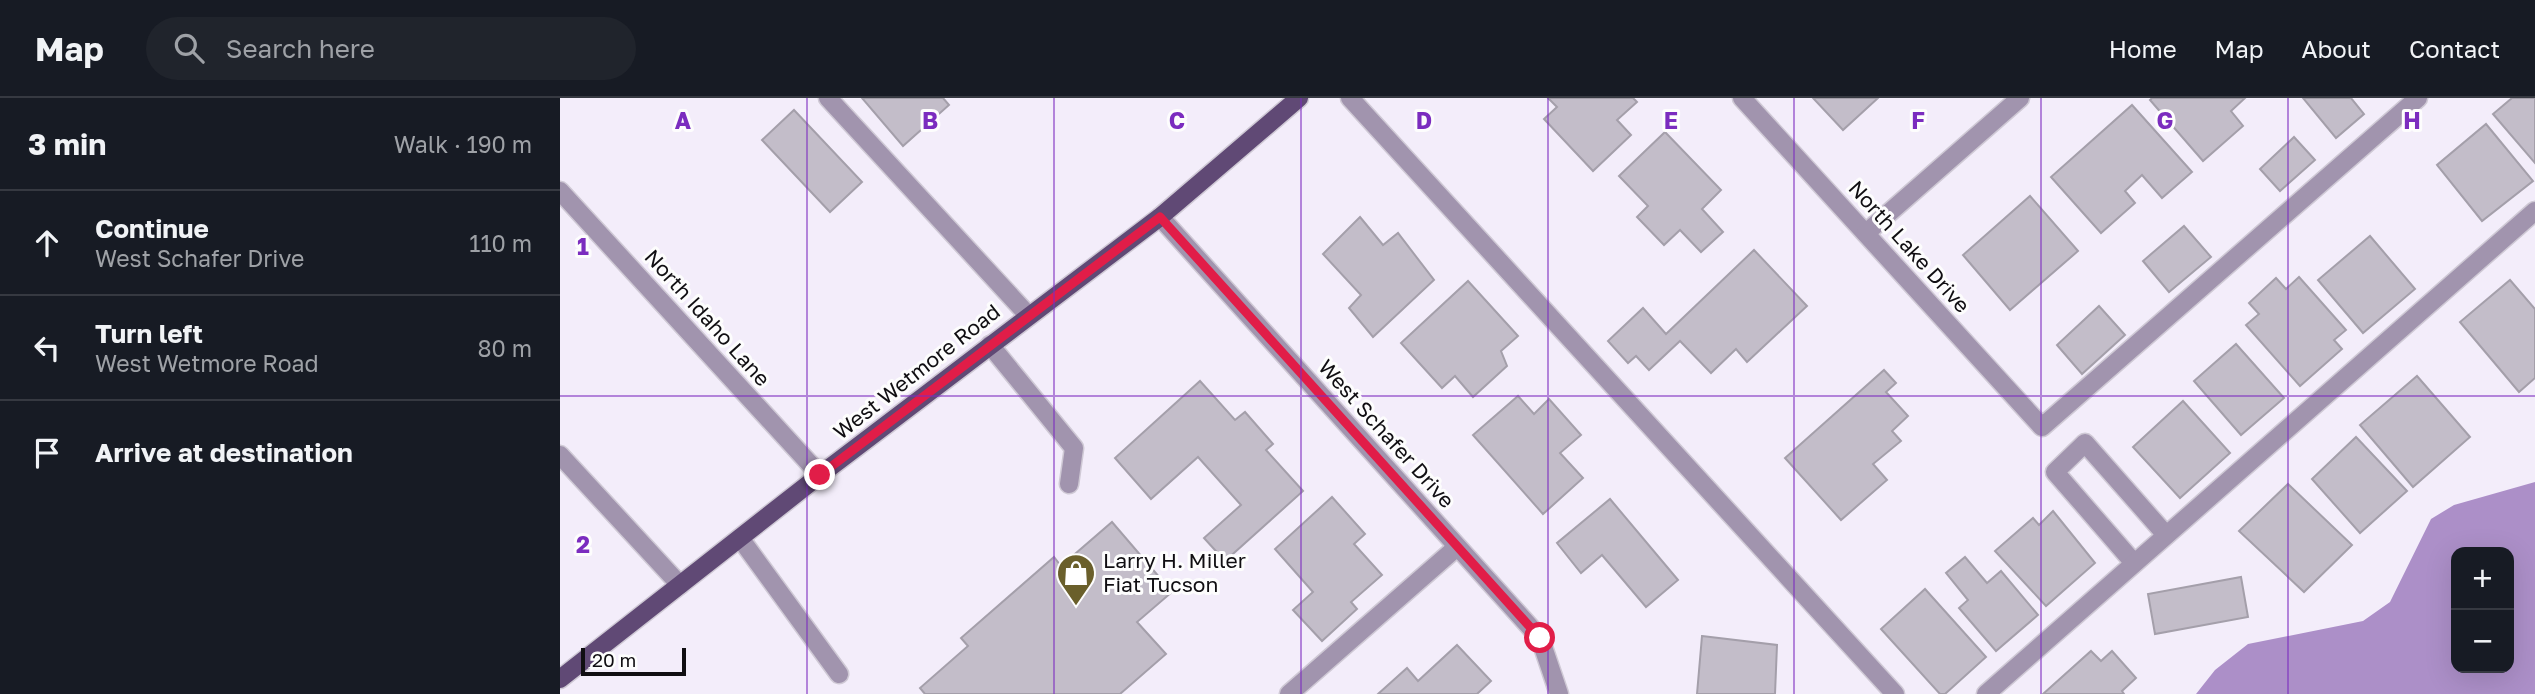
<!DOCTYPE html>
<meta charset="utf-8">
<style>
body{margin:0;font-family:"Golos Text",sans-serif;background:#20242c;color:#f1f3f6}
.controls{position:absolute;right:21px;bottom:21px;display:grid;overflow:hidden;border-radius:14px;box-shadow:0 7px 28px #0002}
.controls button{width:63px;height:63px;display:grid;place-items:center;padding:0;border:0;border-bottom:2px solid #363941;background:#171b24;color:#f1f3f6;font:35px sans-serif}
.scale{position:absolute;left:21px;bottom:18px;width:105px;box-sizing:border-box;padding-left:7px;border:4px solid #100e12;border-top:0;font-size:19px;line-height:24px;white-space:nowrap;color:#100e12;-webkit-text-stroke:5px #fdfdfd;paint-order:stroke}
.stop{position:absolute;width:21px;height:21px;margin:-16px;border:5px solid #e11d48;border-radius:50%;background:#fff}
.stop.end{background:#e11d48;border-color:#fff;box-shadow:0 2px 7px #0008}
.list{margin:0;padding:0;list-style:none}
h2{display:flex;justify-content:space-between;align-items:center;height:91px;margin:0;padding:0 28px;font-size:30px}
h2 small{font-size:23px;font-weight:400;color:#9ea1a6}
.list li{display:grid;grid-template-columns:46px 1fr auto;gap:21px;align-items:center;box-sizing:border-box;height:105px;padding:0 28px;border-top:2px solid #363941}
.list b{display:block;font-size:26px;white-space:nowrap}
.list p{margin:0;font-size:23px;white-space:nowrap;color:#9ea1a6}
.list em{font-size:23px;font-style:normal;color:#9ea1a6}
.icon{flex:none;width:38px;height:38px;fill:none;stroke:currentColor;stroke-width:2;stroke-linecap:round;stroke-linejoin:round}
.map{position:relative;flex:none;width:1975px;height:596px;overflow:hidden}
header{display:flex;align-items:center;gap:42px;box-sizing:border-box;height:98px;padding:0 35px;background:#171b24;border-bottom:2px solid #363941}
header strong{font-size:33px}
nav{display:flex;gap:38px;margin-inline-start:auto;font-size:24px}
.search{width:490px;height:63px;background:#20242c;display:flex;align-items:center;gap:18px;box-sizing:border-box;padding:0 24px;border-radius:38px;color:#9ea1a6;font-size:26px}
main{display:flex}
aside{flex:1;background:#171b24}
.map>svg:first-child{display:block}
.water{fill:#ac8fc8;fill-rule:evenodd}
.building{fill:#c3bdc9;stroke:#a49faa;stroke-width:2}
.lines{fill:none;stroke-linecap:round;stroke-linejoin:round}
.minor-casing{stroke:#cfc9d5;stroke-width:21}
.major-casing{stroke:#cfc9d5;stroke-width:21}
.minor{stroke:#a194ae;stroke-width:18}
.major{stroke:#604975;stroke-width:18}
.route{stroke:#e11d48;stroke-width:9}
.grid{fill:none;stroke:#7b2cbf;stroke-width:2;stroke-opacity:0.55}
.labels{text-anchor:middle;stroke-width:6;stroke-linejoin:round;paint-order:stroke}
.street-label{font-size:21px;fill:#100e12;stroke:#fdfdfd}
.poi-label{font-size:21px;fill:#100e12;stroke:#fdfdfd;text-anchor:start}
.grid-label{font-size:23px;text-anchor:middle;font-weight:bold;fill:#7b2cbf;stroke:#fdfdfd;stroke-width:6;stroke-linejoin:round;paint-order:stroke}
</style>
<header>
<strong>Map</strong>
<div class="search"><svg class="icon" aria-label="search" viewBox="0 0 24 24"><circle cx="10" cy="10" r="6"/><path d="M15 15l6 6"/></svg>Search here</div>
<nav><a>Home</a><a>Map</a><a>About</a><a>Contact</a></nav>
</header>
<main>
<aside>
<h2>3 min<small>Walk · 190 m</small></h2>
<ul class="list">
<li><svg class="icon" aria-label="ahead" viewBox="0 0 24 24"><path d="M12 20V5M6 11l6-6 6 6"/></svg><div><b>Continue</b><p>West Schafer Drive</p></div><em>110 m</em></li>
<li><svg class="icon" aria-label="left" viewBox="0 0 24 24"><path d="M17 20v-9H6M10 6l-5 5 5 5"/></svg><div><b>Turn left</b><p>West Wetmore Road</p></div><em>80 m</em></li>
<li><svg class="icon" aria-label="arrive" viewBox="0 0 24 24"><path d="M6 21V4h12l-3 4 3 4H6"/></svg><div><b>Arrive at destination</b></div></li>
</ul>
</aside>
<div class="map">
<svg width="1975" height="596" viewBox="0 0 1975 596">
<rect width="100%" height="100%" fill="#f3edfa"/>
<path class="water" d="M1975 384V596H1636L1655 572 1688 546 1803 523 1830 504 1871 421 1894 407ZM1896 454H1949V570H1896Z"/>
<g class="building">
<polygon points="302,0 383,0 389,7 343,48"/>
<polygon points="988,0 1073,0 1077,4 1057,22 1071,37 1033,73 984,21 997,9"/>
<polygon points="1253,0 1318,0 1283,32"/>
<polygon points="1592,0 1685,0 1671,13 1683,28 1643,63 1590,2"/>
<polygon points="1743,0 1791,0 1804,16 1776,40"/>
<polygon points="1952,0 1975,0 1975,65 1933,16"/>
<polygon points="1572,7 1632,74 1602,100 1582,77 1565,93 1575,105 1541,135 1491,79"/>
<polygon points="234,12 302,84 270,114 202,42"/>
<polygon points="1926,26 1973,83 1922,123 1877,67"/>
<polygon points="1105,34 1161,92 1142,111 1163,134 1141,154 1120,132 1104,147 1077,119 1088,108 1059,78"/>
<polygon points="1734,39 1755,62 1720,93 1700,71"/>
<polygon points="1470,98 1518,153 1450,212 1403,157"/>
<polygon points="800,119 823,147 838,135 874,182 813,239 789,210 801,197 763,156"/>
<polygon points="1624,128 1651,159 1609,194 1583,163"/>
<polygon points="1810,138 1855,191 1803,235 1758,182"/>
<polygon points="1194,152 1247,208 1187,264 1176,251 1151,275 1120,243 1089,272 1076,258 1068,265 1048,243 1083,210 1106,236"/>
<polygon points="1739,179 1786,232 1774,242 1782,251 1740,288 1686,227 1699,216 1689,205 1716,180 1726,191"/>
<polygon points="1950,182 1975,211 1975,280 1959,294 1900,224"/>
<polygon points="908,183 958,238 941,253 947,268 913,299 895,278 882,290 841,245"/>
<polygon points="1539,208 1565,237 1522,276 1497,247"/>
<polygon points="1676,246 1724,300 1681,337 1634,283"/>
<polygon points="1324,272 1336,285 1326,294 1348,318 1332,333 1341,343 1313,366 1327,382 1281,422 1225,360"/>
<polygon points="1857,278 1910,339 1853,389 1800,327"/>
<polygon points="640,283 675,322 685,314 713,346 706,352 743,393 665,463 644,440 681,407 638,359 591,401 555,360"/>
<polygon points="958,298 974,316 989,301 1021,337 1000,355 1023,380 983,416 913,337"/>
<polygon points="1623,303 1670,355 1620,400 1573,349"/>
<polygon points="1796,339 1847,393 1800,435 1752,381"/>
<polygon points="1728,386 1792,447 1744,494 1679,433"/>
<polygon points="772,399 805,436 794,446 822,477 791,504 797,511 762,543 733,512 753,494 715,451"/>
<polygon points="1050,401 1118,482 1086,509 1042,457 1021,475 997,445"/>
<polygon points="1493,413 1535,465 1486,508 1435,453 1473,420 1479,427"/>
<polygon points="552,424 612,494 577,524 606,556 560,596 365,596 360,590 408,548 401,540 494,459 501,468"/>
<polygon points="1405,459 1427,485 1441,473 1478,517 1436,553 1399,510 1408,502 1386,475"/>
<polygon points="1681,479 1688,519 1595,536 1588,496"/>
<polygon points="1365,491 1426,559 1385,596 1380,596 1321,531"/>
<polygon points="1142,538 1217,547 1215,596 1137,596"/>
<polygon points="897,547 931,583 917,596 818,596 847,570 858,583"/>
<polygon points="1531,553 1541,563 1552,553 1576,580 1562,593 1564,596 1483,596"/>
</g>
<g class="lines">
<defs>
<g id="minor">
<polyline points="268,0 468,217"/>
<polyline points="790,0 1335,596"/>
<polyline points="1182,0 1482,329 1858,0"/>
<polyline points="0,93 260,377"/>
<polyline points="600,119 980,540 999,596"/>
<polyline points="1306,135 1460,0"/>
<polyline points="430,247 514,350 509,386"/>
<polyline points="0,357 120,487"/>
<polyline points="180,440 279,576"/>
<polyline points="1574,465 1495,374 1525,345 1606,437"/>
<polyline points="729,596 897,449"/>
<polyline points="1426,596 1975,113"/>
</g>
<polyline id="major" points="0,581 260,377 600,119 739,0"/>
</defs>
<use href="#minor" class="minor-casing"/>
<use href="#major" class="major-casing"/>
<use href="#minor" class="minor"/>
<use href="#major" class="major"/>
</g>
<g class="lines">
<polyline class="route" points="260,377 600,119 980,540"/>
</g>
<path class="grid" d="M247 0V596M494 0V596M741 0V596M988 0V596M1234 0V596M1481 0V596M1728 0V596M0 298H1975"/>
<defs>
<symbol id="shop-pin" viewBox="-11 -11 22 30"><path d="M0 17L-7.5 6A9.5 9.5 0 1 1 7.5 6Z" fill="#6a5f2b" stroke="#fdfdfd"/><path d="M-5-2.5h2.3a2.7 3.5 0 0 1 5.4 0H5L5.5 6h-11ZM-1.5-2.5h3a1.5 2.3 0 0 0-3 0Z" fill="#fff"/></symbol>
</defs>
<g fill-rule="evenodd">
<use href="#shop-pin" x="494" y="453" width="44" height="60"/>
</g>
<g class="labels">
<g class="street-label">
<text transform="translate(1349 149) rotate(48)" y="7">North Lake Drive</text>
<text transform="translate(147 220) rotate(48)" y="7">North Idaho Lane</text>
<text transform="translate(357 274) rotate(-38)" y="7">West Wetmore Road</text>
<text transform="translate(826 336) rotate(48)" y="7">West Schafer Drive</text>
</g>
<g class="poi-label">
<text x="543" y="470">Larry H. Miller<tspan x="543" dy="24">Fiat Tucson</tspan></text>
</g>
</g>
<g class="grid-label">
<text x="123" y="31">A</text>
<text x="370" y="31">B</text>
<text x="617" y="31">C</text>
<text x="864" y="31">D</text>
<text x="1111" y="31">E</text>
<text x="1358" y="31">F</text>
<text x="1605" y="31">G</text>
<text x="1852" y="31">H</text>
<text x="23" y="157">1</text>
<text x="23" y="455">2</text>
</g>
</svg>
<div class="controls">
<button>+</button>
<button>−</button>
</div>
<div class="scale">20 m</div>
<div class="stop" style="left:980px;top:540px"></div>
<div class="stop end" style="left:260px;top:377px"></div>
</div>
</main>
